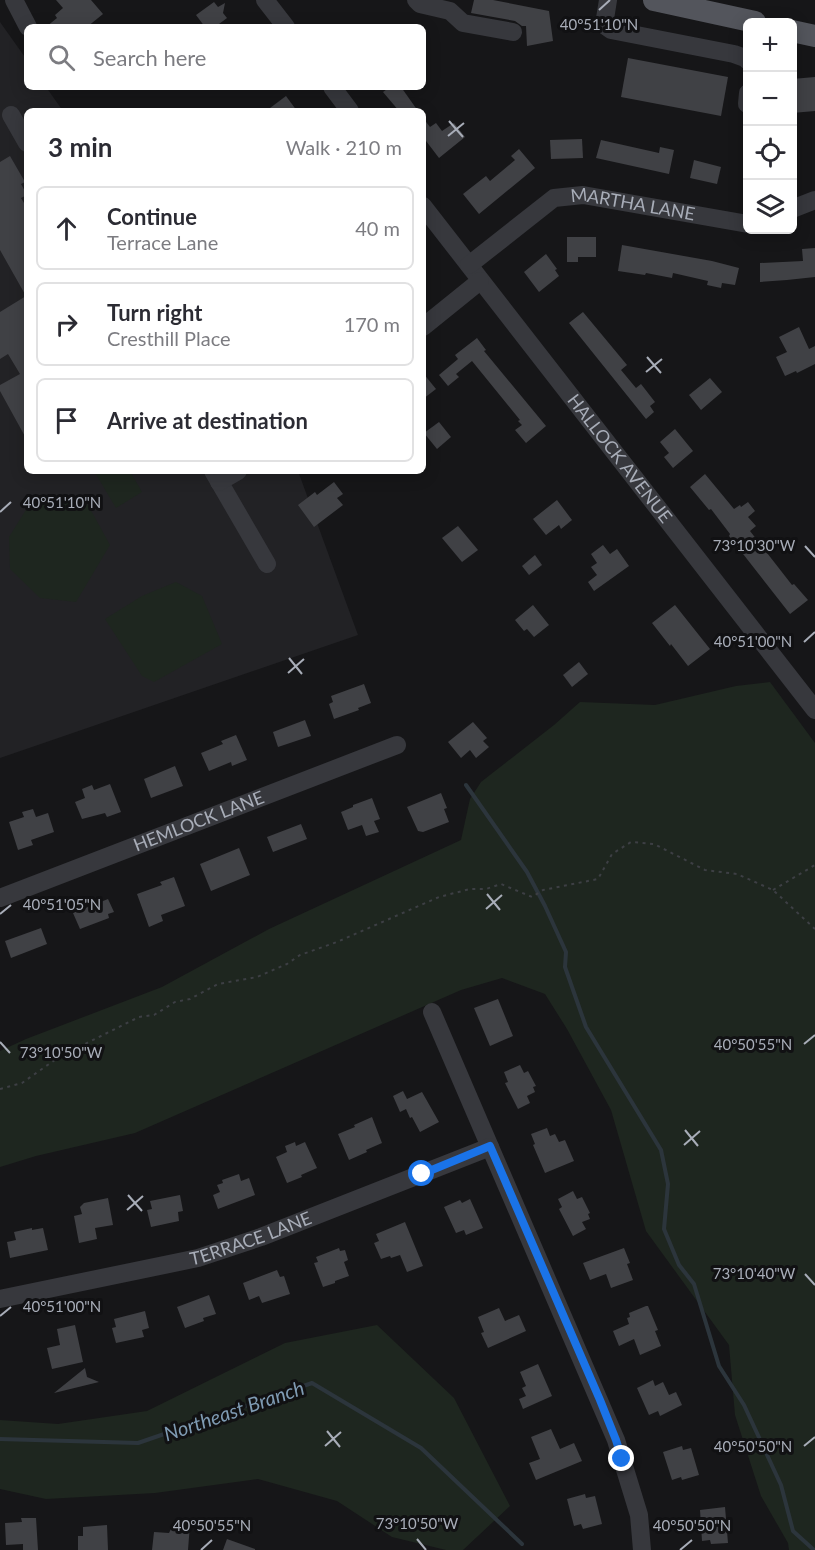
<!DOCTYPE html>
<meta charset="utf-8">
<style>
body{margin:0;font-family:Lato,sans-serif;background:#f7f7f7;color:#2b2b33}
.controls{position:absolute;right:18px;top:18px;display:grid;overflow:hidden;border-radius:9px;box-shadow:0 3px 15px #0003}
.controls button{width:54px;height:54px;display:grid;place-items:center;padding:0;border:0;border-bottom:2px solid #e1e1e2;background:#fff;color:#2b2b33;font:30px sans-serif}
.stop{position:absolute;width:18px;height:18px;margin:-14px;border:4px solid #1a73e8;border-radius:50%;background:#fff}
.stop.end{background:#1a73e8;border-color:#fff;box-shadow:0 2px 6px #0008}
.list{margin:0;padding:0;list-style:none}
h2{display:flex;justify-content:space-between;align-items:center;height:78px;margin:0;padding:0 24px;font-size:26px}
h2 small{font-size:20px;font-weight:400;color:#7c7c81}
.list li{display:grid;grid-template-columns:39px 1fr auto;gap:18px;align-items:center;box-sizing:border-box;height:84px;margin:0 12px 12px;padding:0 12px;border:2px solid #e1e1e2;border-radius:9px}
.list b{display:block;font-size:22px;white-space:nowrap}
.list p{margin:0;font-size:20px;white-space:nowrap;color:#7c7c81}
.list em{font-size:20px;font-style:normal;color:#7c7c81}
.icon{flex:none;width:33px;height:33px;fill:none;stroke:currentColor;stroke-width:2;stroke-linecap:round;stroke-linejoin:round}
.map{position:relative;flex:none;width:815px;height:1550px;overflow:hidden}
.search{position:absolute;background:#fff;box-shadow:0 3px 15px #0003;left:24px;top:24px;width:402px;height:66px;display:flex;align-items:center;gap:15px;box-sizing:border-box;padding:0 21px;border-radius:9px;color:#7c7c81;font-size:22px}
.panel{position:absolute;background:#fff;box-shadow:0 3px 15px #0003;left:24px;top:108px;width:402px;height:366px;border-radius:9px}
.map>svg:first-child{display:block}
.built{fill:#222225}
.green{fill:#1e261f}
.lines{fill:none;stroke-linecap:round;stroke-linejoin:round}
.stream{stroke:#2c353c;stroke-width:4}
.building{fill:#404145}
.path{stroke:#3d3f44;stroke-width:2;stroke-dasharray:3 4.5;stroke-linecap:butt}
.minor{stroke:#37383d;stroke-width:18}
.major{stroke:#53555c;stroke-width:22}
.route{stroke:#1a73e8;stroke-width:8}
.ticks{fill:none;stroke:#a8adb8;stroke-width:2}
.labels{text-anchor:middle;stroke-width:6;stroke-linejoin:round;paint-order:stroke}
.street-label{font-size:18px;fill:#a8adb8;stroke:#111113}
.water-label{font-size:20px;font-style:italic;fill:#7f9bb3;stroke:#111113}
.ticks-label{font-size:15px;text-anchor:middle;fill:#a8adb8;stroke:#111113;stroke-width:6;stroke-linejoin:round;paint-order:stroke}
</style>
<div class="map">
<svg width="815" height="1550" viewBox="0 0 815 1550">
<rect width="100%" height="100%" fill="#161618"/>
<polygon class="built" points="0,22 27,60 27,87 46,87 63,111 27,111 27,471 298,471 358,635 0,758"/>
<g class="green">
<polygon points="94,471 130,471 142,492 116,508"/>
<polygon points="34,497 88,505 110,545 76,602 40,598 10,569 9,537"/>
<polygon points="176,582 202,596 222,644 154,682 142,676 105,619 142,596"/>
<polygon points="770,682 815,743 815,1550 789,1550 788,1543 761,1496 735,1415 729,1345 646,1231 611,1110 567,1029 545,994 502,978 461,990 135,1133 36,1156 0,1167 0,1051 26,1039 162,987 269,929 461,840 470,799 481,782 554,725 580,702 655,705 736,686"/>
<polygon points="377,1325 454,1398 510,1506 463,1550 446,1550 392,1537 337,1501 258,1479 155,1493 46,1499 0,1489 0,1420 58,1424 147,1411 285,1343"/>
</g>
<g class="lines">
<g class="stream">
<polyline points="466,785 527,872 545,906 566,952 565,967 586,1027 661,1150 668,1184 664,1229 679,1265 694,1284 719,1366 744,1405 781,1485 793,1531 814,1550"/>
<polyline points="0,1439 138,1443 312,1383 421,1448 522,1544"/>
</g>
</g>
<g class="building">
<polygon points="56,0 91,0 103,14 87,27 46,27 57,18 55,15 63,8"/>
<polygon points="474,0 493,0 549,11 553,41 527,46 526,26 522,26 515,21 471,13"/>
<polygon points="214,2 218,7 225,3 223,13 227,18 215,27 205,27 196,15"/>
<polygon points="628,58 728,77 721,116 621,97"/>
<polygon points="815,77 815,111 792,113 792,79"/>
<polygon points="390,87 401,87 418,111 399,111 383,92"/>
<polygon points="286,96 297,111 266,111"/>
<polygon points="423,118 430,127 436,123 442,131 454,123 465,137 439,158 423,137"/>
<polygon points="582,139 583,158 551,159 550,140"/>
<polygon points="601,140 659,153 660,147 674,150 669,174 596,158"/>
<polygon points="519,149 535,168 479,214 463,194 486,176 490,181 515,160 511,156"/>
<polygon points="10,156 25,182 21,184 27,195 21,198 27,208 27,440 0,391 0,385 20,374 8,354 0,359 0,312 26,296 0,250 0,162"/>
<polygon points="694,160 721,167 717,184 690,178"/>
<polygon points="567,237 596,237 596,257 578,257 578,262 567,262"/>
<polygon points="622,245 712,261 739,268 735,285 722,283 721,288 707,285 708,281 673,273 672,278 646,273 645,275 618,271"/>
<polygon points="815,248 815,277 787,280 760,282 760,263 803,261 802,249"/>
<polygon points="546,254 557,269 555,270 559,276 539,292 524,272"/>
<polygon points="583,312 627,365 621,370 636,388 641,384 655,402 650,406 654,412 646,419 569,323"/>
<polygon points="799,327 809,349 815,346 815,364 797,373 796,371 785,376 776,357 787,352 779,337"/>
<polygon points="477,338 486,350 484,351 546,426 526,443 515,430 522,425 518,421 520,420 472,361 456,374 459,377 448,386 439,375 458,359 455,355"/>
<polygon points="423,373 436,389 423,399"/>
<polygon points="710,378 722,392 701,410 689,395"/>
<polygon points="439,422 451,437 437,449 424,433"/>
<polygon points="675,429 693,451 673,468 664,457 669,453 660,442"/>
<polygon points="705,474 734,509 740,505 741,507 748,502 755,511 748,517 756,526 750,531 792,585 794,584 808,600 790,614 729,536 730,534 711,509 709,510 690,487"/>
<polygon points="334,482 343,494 337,498 343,505 314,527 298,505 315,492 317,495"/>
<polygon points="557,500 572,520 561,529 559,525 546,535 533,519"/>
<polygon points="458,526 478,550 462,562 442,538"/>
<polygon points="603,545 610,554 617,549 629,566 594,591 588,582 597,575 591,567 597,563 591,554"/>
<polygon points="535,555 542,565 529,575 522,566"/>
<polygon points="533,605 549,625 534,637 527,629 524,631 515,620"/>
<polygon points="675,605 710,649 688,666 671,644 670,646 652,623"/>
<polygon points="579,662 588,674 572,687 563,675"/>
<polygon points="364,684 371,703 358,708 359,710 334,719 329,704 333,702 331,696"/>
<polygon points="305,720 311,736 278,747 273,732"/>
<polygon points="473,722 487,738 483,741 489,747 476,758 470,750 461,758 448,742"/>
<polygon points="236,735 247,760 232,766 231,762 209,771 201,753 223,744 221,741"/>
<polygon points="175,766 183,786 151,798 144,779"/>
<polygon points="110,784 121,812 107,817 105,813 82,819 75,802 85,798 82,789 92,785 94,790"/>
<polygon points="441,793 447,808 444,809 449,822 423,832 418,831 407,807"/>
<polygon points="372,798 380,819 374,821 379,832 366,836 362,825 348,830 341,812 353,807 353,805"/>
<polygon points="33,809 36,817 48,813 54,832 31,840 33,845 18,850 9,822 24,817 22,812"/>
<polygon points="301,824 307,839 273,852 267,837"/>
<polygon points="239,848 250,875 211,891 200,864"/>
<polygon points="174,877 185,906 161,915 163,921 149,927 137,894 162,885 160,882"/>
<polygon points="108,899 114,912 108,914 109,918 80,929 73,913"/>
<polygon points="41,928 47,944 11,958 5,941"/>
<polygon points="498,999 513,1036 490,1046 474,1008"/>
<polygon points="520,1065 524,1073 528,1071 536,1086 533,1087 535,1092 527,1096 530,1103 518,1109 505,1083 508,1082 504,1072"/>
<polygon points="403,1091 407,1099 422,1092 439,1122 420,1132 412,1117 410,1118 406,1109 400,1112 393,1096"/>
<polygon points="372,1117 382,1143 366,1150 367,1152 349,1160 338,1134 355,1127 354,1125"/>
<polygon points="547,1128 550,1136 555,1134 559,1142 565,1140 574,1161 545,1173 533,1145 535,1144 531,1134"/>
<polygon points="295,1142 296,1146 305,1142 317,1168 301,1175 302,1177 287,1183 276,1157 287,1152 285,1146"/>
<polygon points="239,1174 241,1181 249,1178 255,1195 218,1209 213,1195 220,1192 217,1185 223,1183 222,1180"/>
<polygon points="573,1191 577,1199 582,1197 590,1213 588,1214 590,1219 582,1222 586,1229 573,1236 559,1209 562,1207 558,1199"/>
<polygon points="180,1195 183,1211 178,1212 179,1221 151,1227 147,1210 152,1209 150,1201"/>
<polygon points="108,1198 113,1225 95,1228 97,1239 79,1243 74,1216 82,1214 80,1207 84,1203"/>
<polygon points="470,1199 483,1228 466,1235 464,1230 456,1233 444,1207 460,1200 462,1203"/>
<polygon points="405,1222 423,1266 407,1272 400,1255 391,1258 390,1256 381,1259 374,1243 379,1241 376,1234"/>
<polygon points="32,1228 32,1230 43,1228 48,1250 10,1258 7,1242 16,1240 14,1232"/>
<polygon points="339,1248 340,1251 345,1250 348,1260 344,1262 349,1276 335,1281 335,1283 323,1287 314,1263 318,1262 316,1257"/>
<polygon points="624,1248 630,1263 627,1264 633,1280 611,1288 606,1274 590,1280 583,1263"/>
<polygon points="277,1270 280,1277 284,1276 290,1294 262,1303 259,1296 249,1300 243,1283"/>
<polygon points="209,1295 216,1314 203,1318 204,1321 185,1328 177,1307"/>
<polygon points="646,1306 648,1306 658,1330 655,1331 661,1346 640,1355 634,1339 619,1346 613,1331 629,1324 627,1318 630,1317 629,1313"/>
<polygon points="499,1308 505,1321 519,1315 526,1331 488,1348 481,1333 484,1332 478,1317"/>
<polygon points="145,1311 149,1328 142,1330 144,1337 116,1343 112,1328 116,1327 114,1319"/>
<polygon points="75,1325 83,1362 52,1369 47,1348 60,1345 57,1329"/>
<polygon points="538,1364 552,1396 523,1409 519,1399 526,1396 522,1388 526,1386 520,1372"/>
<polygon points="85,1368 87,1377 99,1382 54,1393"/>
<polygon points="653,1380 655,1386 663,1382 669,1395 676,1392 682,1405 660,1416 658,1411 649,1415 637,1388"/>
<polygon points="551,1429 560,1449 574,1443 582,1461 536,1480 529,1463 540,1459 531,1437"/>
<polygon points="682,1446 683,1450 691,1448 699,1475 682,1480 681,1477 672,1480 663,1452"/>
<polygon points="585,1494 586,1498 595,1496 602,1524 583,1529 581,1524 574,1526 567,1499"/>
<polygon points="725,1507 728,1543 711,1544 710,1540 702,1541 700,1510"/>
<polygon points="21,1518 36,1518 38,1550 23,1550 23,1544 6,1545 5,1523 22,1522"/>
<polygon points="179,1523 190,1524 188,1550 152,1550 154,1532 169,1533 171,1529 179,1529"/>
<polygon points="107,1525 108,1550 78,1550 78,1536 83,1536 83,1527"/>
<polygon points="227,1539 255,1549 255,1550 223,1550"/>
</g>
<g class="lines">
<g class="path">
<polyline points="773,890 815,865"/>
<polyline points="0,1089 22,1083 59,1057 139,1017 154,1015 175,1002 190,999 218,984 257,977 287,964 300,955 337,942 439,897 470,889 486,889 501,884 532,897 543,890 598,879 612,854 631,842 654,844 705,870 737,874 773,890 815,929"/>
</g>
<g class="minor">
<polyline points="14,0 28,27"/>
<polyline points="265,0 286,27"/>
<polyline points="416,0 420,4 450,11 463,23 513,32"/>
<polyline points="608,0 604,25 611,30 734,54 745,58 748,61"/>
<polyline points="332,87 350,111"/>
<polyline points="747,104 748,93"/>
<polyline points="11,115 27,143"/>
<path id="s1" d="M423 206 815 710"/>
<polyline points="792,209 815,200"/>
<path id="s2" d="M469 265 554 198 583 195 748 224"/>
<polyline points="423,327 480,281"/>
<polyline points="213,471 267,564"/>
<polyline points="219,482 238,471"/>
<path id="s3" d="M0 898 397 745"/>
<polyline points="432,1012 616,1440 639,1515 642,1550"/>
<path id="s4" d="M0 1299 198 1258 261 1237 490 1147"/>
</g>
<g class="major">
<polyline points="654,0 755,22"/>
<polyline points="792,31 815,36"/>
</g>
</g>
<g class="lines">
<polyline class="route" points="422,1174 490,1146 600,1400 616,1440 622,1459"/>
</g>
<path class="ticks" d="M599 10 610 0M449 121 463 137M448 136 464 123M647 357 661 373M646 372 662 359M0 512 11 502M805 546 815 557M804 642 815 632M289 658 302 674M288 673 304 659M487 894 500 910M486 909 502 895M0 914 11 905M0 1042 10 1053M804 1044 815 1035M685 1130 698 1146M684 1145 700 1131M128 1195 142 1211M127 1210 143 1196M805 1274 815 1285M0 1316 11 1307M327 1431 340 1447M325 1446 341 1432M804 1446 815 1437M417 1539 426 1550M201 1550 212 1540M680 1550 692 1540"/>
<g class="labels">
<g class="street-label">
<text dy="6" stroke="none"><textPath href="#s2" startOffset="188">MARTHA LANE</textPath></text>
<text dy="6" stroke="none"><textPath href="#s1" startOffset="320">HALLOCK AVENUE</textPath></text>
<text dy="6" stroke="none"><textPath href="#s3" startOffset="213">HEMLOCK LANE</textPath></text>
<text dy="6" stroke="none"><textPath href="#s4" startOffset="258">TERRACE LANE</textPath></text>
</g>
<g class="water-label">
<text transform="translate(234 1411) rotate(-19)" y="7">Northeast Branch</text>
</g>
</g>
<g class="ticks-label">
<text x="599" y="30">40°51'10"N</text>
<text x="62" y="508">40°51'10"N</text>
<text x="754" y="551">73°10'30"W</text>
<text x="753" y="647">40°51'00"N</text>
<text x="62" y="910">40°51'05"N</text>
<text x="753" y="1050">40°50'55"N</text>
<text x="61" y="1058">73°10'50"W</text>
<text x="754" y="1279">73°10'40"W</text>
<text x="62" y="1312">40°51'00"N</text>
<text x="753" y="1452">40°50'50"N</text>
<text x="417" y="1529">73°10'50"W</text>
<text x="212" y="1531">40°50'55"N</text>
<text x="692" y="1531">40°50'50"N</text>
</g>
</svg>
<div class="controls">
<button>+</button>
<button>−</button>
<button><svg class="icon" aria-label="locate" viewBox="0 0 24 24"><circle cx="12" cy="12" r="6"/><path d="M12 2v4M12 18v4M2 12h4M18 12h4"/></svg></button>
<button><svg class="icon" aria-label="layers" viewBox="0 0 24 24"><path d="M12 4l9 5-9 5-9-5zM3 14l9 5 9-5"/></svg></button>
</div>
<div class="stop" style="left:422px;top:1174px"></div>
<div class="stop end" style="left:622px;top:1459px"></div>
<div class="search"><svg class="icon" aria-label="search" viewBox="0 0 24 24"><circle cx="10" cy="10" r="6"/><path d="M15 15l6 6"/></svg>Search here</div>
<section class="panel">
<h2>3 min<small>Walk · 210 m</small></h2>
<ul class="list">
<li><svg class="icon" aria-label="ahead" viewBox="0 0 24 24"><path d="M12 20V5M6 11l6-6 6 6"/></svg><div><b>Continue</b><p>Terrace Lane</p></div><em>40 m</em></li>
<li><svg class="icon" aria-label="right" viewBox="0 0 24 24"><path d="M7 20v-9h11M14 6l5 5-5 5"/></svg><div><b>Turn right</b><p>Cresthill Place</p></div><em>170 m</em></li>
<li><svg class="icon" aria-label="arrive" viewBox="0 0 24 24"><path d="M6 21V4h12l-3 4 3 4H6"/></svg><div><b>Arrive at destination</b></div></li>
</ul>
</section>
</div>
